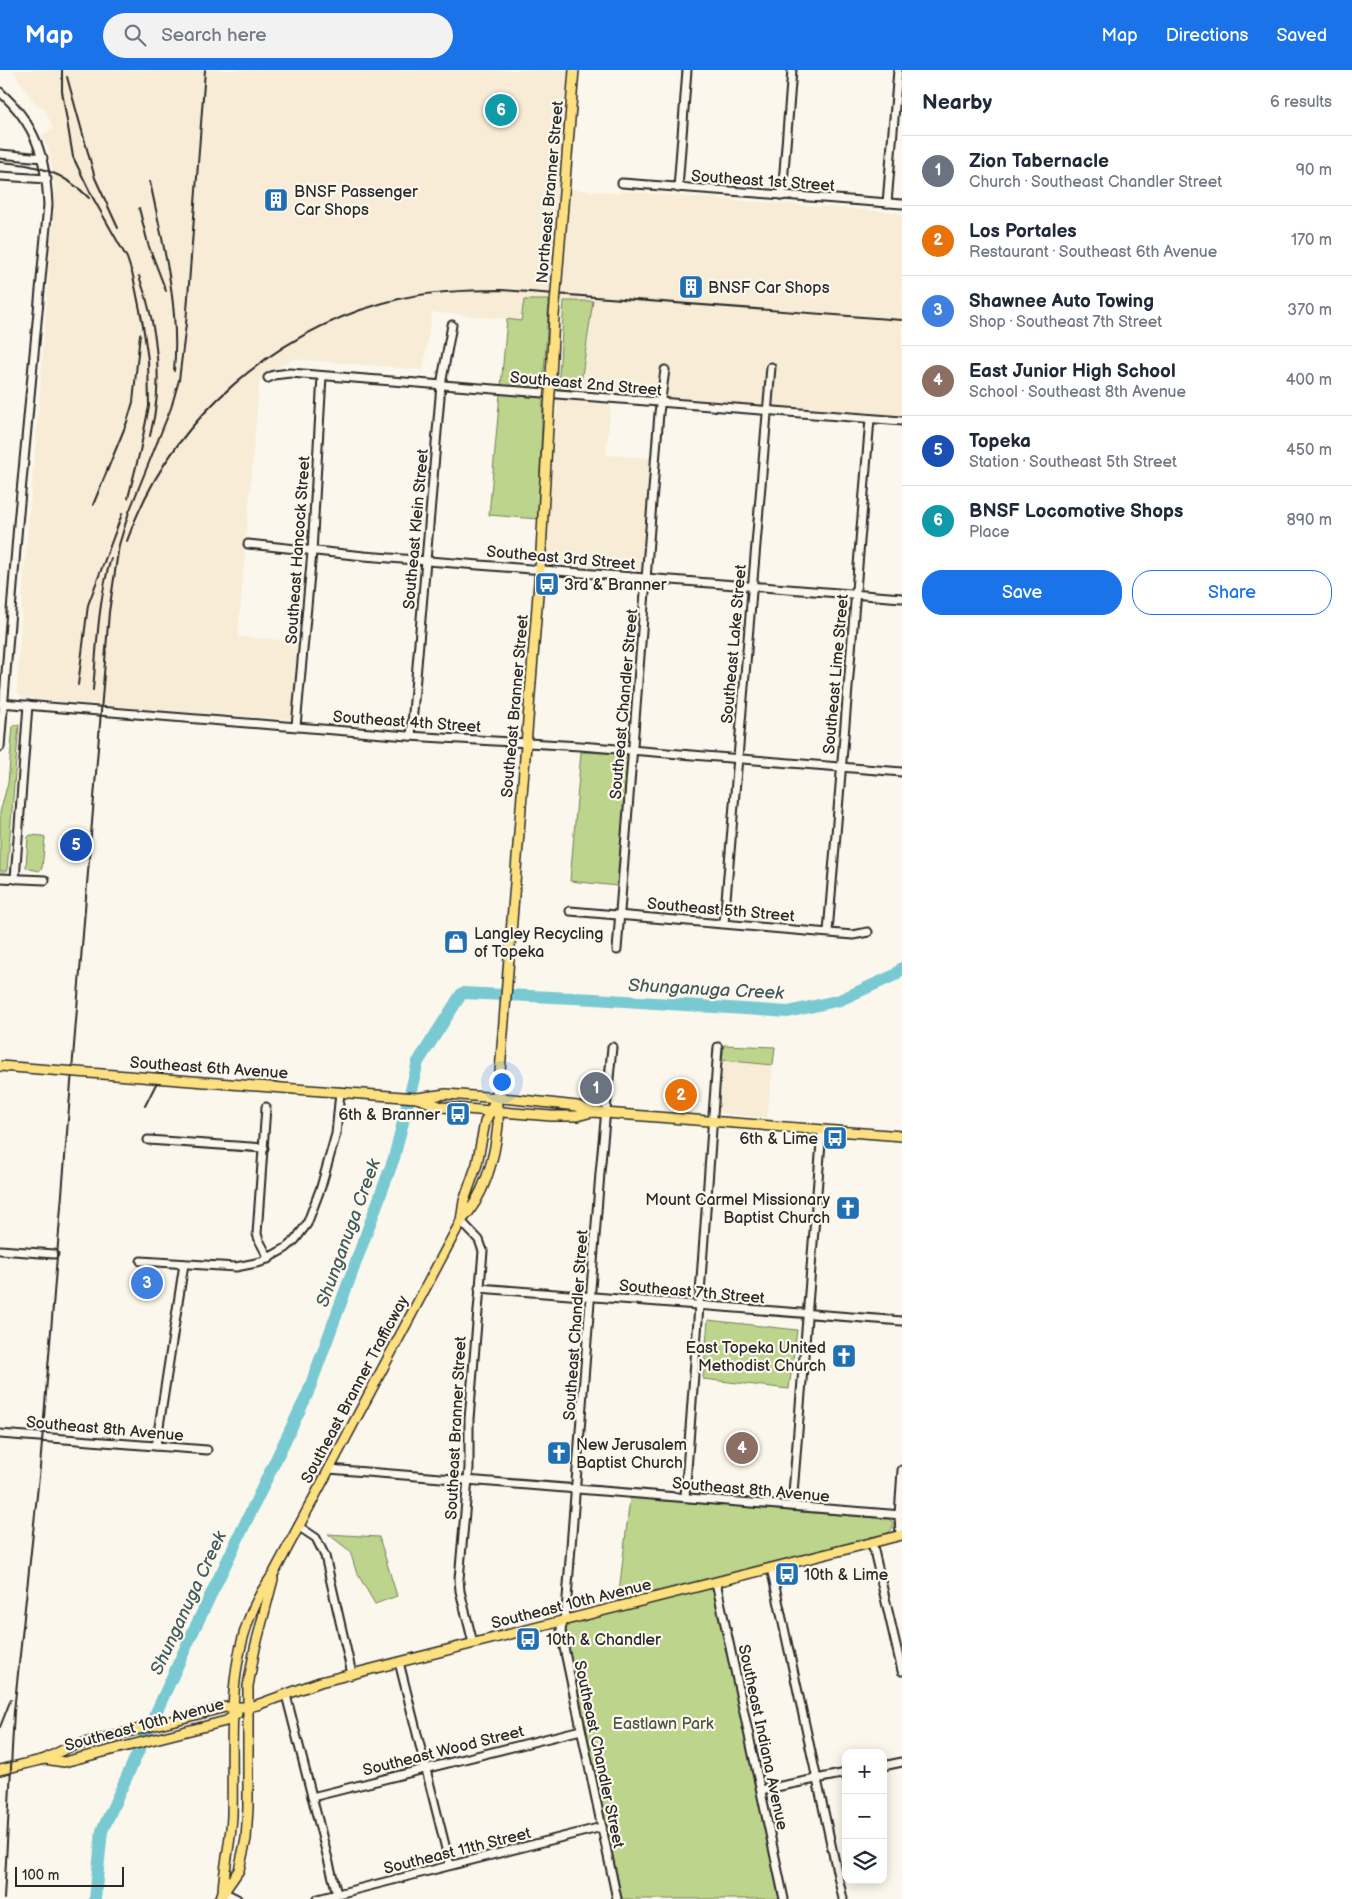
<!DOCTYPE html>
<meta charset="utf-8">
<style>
body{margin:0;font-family:"Balsamiq Sans",sans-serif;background:#f2f2f3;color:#1f2937}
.controls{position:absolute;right:15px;bottom:15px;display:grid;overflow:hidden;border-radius:10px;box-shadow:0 2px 12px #0003}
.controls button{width:45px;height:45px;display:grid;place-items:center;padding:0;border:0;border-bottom:1px solid #e0e1e3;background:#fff;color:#1f2937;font:25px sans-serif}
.scale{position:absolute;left:15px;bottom:12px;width:109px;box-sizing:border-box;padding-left:5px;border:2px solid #2b2b2b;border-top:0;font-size:14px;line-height:18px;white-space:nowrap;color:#2b2b2b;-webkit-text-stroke:4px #fbf7ec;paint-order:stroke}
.you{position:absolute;left:501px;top:1011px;width:18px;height:18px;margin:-12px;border:4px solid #fff;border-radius:50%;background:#1a73e8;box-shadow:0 0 0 8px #1a73e833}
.badge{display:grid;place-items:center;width:32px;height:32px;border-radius:50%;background:#1a73e8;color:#fff;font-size:16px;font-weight:700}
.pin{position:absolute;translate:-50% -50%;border:2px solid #fff;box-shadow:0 1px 5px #0006}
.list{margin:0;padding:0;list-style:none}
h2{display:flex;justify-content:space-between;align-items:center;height:65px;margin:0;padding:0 20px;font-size:21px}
h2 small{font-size:16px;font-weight:400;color:#747a83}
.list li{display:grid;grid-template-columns:32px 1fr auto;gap:15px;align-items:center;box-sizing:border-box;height:70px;padding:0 20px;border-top:1px solid #e0e1e3}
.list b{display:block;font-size:19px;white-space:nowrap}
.list p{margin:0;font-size:16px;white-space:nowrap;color:#747a83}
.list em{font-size:16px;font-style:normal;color:#747a83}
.actions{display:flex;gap:10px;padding:15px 20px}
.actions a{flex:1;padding:11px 0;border:1px solid #1a73e8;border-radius:20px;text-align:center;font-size:18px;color:#1a73e8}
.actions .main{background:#1a73e8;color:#fff}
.icon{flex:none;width:28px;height:28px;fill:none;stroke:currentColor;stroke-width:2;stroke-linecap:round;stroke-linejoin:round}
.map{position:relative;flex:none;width:902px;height:1829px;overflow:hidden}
header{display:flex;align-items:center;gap:30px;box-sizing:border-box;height:70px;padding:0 25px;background:#1a73e8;color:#fff}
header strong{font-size:24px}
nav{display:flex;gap:28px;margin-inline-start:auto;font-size:18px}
.search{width:350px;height:45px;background:#f2f2f3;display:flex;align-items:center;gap:12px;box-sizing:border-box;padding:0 18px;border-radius:28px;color:#747a83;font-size:19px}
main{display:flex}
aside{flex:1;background:#fff}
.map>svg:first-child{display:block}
.built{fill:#f8ecd6}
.green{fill:#bcd48b;stroke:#74805b}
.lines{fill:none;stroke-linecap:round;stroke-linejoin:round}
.river{stroke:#79c9d2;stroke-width:12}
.minor-casing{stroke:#2b2b2b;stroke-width:11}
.major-casing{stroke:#2b2b2b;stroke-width:12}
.minor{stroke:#fbf7ec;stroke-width:7}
.major{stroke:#fde080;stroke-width:9}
.rail{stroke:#2b2b2b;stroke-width:2}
.major-bridge-casing{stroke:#2b2b2b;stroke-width:12;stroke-linecap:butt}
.major-bridge{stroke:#fde080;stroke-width:9}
.labels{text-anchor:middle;stroke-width:4.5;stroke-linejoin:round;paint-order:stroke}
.street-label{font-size:16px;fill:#2b2b2b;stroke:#fbf7ec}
.poi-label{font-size:16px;fill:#2b2b2b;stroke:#fbf7ec;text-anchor:start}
.park-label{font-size:16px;fill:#4f5543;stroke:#fbf7ec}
.water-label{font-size:18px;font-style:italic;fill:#425a5d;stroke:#fbf7ec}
</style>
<header>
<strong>Map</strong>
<div class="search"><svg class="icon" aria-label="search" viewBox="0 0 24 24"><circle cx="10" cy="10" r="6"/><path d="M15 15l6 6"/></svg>Search here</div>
<nav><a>Map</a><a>Directions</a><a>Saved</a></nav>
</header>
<main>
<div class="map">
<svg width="902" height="1829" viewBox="0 0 902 1829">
<rect width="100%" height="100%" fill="#fbf7ec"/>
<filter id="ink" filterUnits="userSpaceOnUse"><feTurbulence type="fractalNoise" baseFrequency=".02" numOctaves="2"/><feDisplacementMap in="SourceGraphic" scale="10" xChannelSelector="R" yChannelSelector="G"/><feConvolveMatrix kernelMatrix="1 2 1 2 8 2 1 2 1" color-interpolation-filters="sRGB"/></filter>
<g filter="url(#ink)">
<g class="built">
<polygon points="13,0 568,0 559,118 619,123 620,121 902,143 902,347 570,320 581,312 593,231 525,230 521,251 432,242 423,300 294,289 267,303 259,313 238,567 299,571 294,645 291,649 199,643 24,628 17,622 17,617 25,491 39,334 55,119 50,84 42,65 53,59 46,42 30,27"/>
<polygon points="557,329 611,334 606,385 652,388 643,499 638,503 555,495 547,489 546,473"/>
<polygon points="722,990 773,995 767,1048 721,1043 718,1041"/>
</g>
<g class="green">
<polygon points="524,230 549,230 543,318 501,316 507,249 521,251"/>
<polygon points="564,231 593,231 581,312 570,320 558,319"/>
<polygon points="500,324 543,328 538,449 489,445"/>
<polygon points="16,655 19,655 7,801 0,801 0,742 8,713 13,656"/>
<polygon points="581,682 625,684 628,687 617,816 570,811"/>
<polygon points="30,765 43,766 45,768 42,798 39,801 26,798 28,767"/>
<polygon points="724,975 775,977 773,995 722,990"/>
<polygon points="708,1250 797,1260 789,1319 703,1309"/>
<polygon points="630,1428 889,1449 893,1452 893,1458 888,1463 618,1531"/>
<polygon points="328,1464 379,1467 397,1526 375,1534 356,1501 350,1481"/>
<polygon points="708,1519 713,1520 715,1524 779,1829 622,1829 566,1569 566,1555"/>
</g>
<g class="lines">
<polyline class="river" points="95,1829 102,1761 191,1566 307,1325 394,1088 418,992 462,923 595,929 788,942 840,930 895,905 902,898"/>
<defs>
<g id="minor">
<path d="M0 22C36 54 46 88 48 135L18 454 0 677"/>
<polyline points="0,84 43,88"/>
<polyline points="0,106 47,109"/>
<polyline points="622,113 902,134"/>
<polyline points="678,118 687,0"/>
<polyline points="782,126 792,0"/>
<polyline points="887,133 898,0"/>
<polyline points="268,308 274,305 290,303 902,351"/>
<polyline points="248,474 364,486 902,528"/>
<polyline points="0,633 408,666 580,676 902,702"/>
<polyline points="296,656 312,482 322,306"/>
<polyline points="411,666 441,315 452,255"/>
<polyline points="0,808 45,810"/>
<polyline points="15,809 28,635"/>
<polyline points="570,841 853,865 868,862"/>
<polyline points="724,853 771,297"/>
<polyline points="828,862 870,349"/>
<polyline points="617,880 659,343 665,300"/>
<polyline points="612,977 600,1103 566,1541 561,1559 562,1568 617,1829"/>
<polyline points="266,1037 257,1164 259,1170 269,1189"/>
<polyline points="148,1070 264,1078"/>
<polyline points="461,1151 479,1170 483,1181 469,1349 469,1398 459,1509 460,1521 473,1573"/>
<polyline points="0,1180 54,1184"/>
<polyline points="141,1191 236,1197 261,1192 286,1178 295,1170 307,1154 321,1117 336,1064 340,1022"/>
<polyline points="479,1218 902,1251"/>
<polyline points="0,1364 207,1380"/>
<polyline points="156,1376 184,1194"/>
<polyline points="329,1399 902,1445"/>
<polyline points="685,1427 718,977"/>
<polyline points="792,1436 822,1060"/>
<polyline points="298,1456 316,1468 325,1486 352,1604"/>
<polyline points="900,1465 899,1445 902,1400"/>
<polyline points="872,1472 902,1601"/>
<polyline points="771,1498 843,1829"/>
<polyline points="716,1512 784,1829"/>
<polyline points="399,1592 450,1795"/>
<polyline points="286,1625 337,1824"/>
<polyline points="883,1696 902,1692"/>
<polyline points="761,1720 846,1703"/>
<polyline points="312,1727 581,1660"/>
<polyline points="223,1822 237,1829"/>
<polyline points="318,1829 602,1757"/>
</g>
<g id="major">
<polyline points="551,307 554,246"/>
<polyline points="295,1019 417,1028 446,1024 513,1029 577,1036 592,1042"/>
<polyline points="417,1028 442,1037 551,1046 577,1046 592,1042 902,1066"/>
<polyline points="461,1151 464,1131 477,1094 485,1052 496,1028 499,1014 540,499 549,339"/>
<polyline points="45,1689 64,1692 226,1651 237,1644"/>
<polyline points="0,1700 45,1689 69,1677 226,1637 248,1637 257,1635 320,1612 352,1604 902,1465"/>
<path d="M223 1822C224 1796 231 1771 232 1746 234 1676 224 1591 259 1527 263 1518 270 1510 275 1501L461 1151C484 1127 495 1088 498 1055 499 1046 497 1036 496 1028"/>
<polyline points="219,1829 239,1800 246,1769 248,1738 248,1616 255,1578 273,1509"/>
</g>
</defs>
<use href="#minor" class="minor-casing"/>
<use href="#major" class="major-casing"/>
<use href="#minor" class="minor"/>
<use href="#major" class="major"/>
<g class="rail">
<polyline points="62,0 62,21 73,87 93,128 127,188 133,206 143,255 148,290 149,336 140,381 128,428"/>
<polyline points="67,7 95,108 118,158"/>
<path d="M0 92C35 94 64 102 89 128"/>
<path d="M150 112C163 174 180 237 174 301"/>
<polyline points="139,138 148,174 166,221"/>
<path d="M139 206C158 258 164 312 150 366"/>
<polyline points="93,435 127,352 133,332 140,264"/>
<path d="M127 471C169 350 277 256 403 228 435 221 468 220 501 220L902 250"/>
<polyline points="78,615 88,535 122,444"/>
<path d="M93 620C97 576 98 531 111 488"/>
<polyline points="145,1036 161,1004 168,994"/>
<polyline points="0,1657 11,1629"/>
<polyline points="4,1829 14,1641 40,1397 109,542 119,475 129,442 171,338 179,310 186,254 205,0"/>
</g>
<defs>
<g id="major-bridge">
<polyline points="554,246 574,0"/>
<polyline points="549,339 551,307"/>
<polyline points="0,996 295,1019"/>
</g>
</defs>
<use href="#major-bridge" class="major-bridge-casing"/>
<use href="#major-bridge" class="major-bridge"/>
</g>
</g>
<defs>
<symbol id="building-square" viewBox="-11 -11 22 22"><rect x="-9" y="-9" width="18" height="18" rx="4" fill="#1f6fb2" stroke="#fbf7ec"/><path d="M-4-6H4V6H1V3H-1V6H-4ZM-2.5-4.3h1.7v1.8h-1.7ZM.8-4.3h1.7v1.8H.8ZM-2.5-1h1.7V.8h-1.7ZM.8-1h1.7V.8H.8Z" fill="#fff"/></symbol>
<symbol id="bus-square" viewBox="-11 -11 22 22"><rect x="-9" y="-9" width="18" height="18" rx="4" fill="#1f6fb2" stroke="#fbf7ec"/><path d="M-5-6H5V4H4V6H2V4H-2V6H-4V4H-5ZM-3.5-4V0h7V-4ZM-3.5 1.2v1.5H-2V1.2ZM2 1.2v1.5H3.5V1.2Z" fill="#fff"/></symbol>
<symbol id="shop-square" viewBox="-11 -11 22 22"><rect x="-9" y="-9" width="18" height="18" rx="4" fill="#1f6fb2" stroke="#fbf7ec"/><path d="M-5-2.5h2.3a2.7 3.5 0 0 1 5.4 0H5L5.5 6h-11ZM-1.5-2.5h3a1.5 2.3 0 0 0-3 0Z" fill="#fff"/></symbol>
<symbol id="church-square" viewBox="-11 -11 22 22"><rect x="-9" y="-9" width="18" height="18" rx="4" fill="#1f6fb2" stroke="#fbf7ec"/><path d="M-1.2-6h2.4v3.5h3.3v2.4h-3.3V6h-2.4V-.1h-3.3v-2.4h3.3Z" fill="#fff"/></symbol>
</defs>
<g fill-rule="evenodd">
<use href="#building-square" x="262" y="116" width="28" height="28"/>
<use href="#building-square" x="677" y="203" width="28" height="28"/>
<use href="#bus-square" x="533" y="500" width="28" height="28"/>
<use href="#shop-square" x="442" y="858" width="28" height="28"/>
<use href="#bus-square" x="444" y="1030" width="28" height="28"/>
<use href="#bus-square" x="821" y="1054" width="28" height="28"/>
<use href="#church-square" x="834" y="1124" width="28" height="28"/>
<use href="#church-square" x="830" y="1272" width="28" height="28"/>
<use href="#church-square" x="545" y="1369" width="28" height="28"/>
<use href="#bus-square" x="773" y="1490" width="28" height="28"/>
<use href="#bus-square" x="514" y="1555" width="28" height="28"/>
</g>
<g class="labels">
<g class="street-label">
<text transform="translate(763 110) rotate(4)" y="6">Southeast 1st Street</text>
<text transform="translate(549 122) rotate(-85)" y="6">Northeast Branner Street</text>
<text transform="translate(586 313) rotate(5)" y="6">Southeast 2nd Street</text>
<text transform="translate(415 459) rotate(-85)" y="6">Southeast Klein Street</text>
<text transform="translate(297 480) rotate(-86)" y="6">Southeast Hancock Street</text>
<text transform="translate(561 487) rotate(5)" y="6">Southeast 3rd Street</text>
<text transform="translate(733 574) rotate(-85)" y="6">Southeast Lake Street</text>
<text transform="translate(835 604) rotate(-85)" y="6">Southeast Lime Street</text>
<text transform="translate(623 634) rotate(-85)" y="6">Southeast Chandler Street</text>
<text transform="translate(514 636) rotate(-85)" y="6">Southeast Branner Street</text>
<text transform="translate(407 651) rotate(4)" y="6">Southeast 4th Street</text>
<text transform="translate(721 839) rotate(5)" y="6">Southeast 5th Street</text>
<text transform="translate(209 997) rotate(4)" y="6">Southeast 6th Avenue</text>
<text transform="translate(692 1221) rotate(5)" y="6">Southeast 7th Street</text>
<text transform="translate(575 1255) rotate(-86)" y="6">Southeast Chandler Street</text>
<text transform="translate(354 1319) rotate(-62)" y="6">Southeast Branner Trafficway</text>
<text transform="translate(105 1358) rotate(5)" y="6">Southeast 8th Avenue</text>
<text transform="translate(455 1358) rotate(-87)" y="6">Southeast Branner Street</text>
<text transform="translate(751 1419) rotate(5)" y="6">Southeast 8th Avenue</text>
<text transform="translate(571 1533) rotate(-14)" y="6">Southeast 10th Avenue</text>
<text transform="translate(144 1654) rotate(-15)" y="6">Southeast 10th Avenue</text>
<text transform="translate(764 1667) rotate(78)" y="6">Southeast Indiana Avenue</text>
<text transform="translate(443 1680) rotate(-14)" y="6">Southeast Wood Street</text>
<text transform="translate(600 1684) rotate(78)" y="6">Southeast Chandler Street</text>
<text transform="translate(457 1780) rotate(-14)" y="6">Southeast 11th Street</text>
</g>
<g class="poi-label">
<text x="294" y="127">BNSF Passenger<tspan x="294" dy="18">Car Shops</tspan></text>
<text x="708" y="223">BNSF Car Shops</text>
<text x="564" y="520">3rd &amp; Branner</text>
<text x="474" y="869">Langley Recycling<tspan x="474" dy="18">of Topeka</tspan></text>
<text x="440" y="1050" text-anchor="end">6th &amp; Branner</text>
<text x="818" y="1074" text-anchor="end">6th &amp; Lime</text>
<text x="830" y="1135" text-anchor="end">Mount Carmel Missionary<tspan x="830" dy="18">Baptist Church</tspan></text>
<text x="826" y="1283" text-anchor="end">East Topeka United<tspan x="826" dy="18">Methodist Church</tspan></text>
<text x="576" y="1380">New Jerusalem<tspan x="576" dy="18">Baptist Church</tspan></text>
<text x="804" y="1510">10th &amp; Lime</text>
<text x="546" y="1575">10th &amp; Chandler</text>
</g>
<g class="park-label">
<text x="663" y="1659">Eastlawn Park</text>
</g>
<g class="water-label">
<text transform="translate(706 919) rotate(3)" y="6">Shunganuga Creek</text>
<text transform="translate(348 1163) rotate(-70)" y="6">Shunganuga Creek</text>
<text transform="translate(188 1533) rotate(-65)" y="6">Shunganuga Creek</text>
</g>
</g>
</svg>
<div class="controls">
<button>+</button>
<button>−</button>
<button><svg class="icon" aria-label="layers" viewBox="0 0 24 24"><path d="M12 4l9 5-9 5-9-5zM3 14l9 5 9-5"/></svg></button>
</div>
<div class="scale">100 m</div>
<div class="you"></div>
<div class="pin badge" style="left:596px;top:1018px;background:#6b7280">1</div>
<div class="pin badge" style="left:681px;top:1025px;background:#e8710a">2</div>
<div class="pin badge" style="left:147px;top:1213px;background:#3f7fe0">3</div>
<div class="pin badge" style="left:742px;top:1378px;background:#8d6e63">4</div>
<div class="pin badge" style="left:76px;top:775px;background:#1a4fb4">5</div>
<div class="pin badge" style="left:501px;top:40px;background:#0f9aa8">6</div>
</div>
<aside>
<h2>Nearby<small>6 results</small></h2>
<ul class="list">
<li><span class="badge" style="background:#6b7280">1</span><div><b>Zion Tabernacle</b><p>Church · Southeast Chandler Street</p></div><em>90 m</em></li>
<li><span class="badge" style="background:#e8710a">2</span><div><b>Los Portales</b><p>Restaurant · Southeast 6th Avenue</p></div><em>170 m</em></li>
<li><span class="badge" style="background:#3f7fe0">3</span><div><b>Shawnee Auto Towing</b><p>Shop · Southeast 7th Street</p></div><em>370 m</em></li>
<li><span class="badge" style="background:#8d6e63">4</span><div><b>East Junior High School</b><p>School · Southeast 8th Avenue</p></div><em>400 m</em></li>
<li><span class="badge" style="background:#1a4fb4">5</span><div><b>Topeka</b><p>Station · Southeast 5th Street</p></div><em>450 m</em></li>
<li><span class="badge" style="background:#0f9aa8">6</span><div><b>BNSF Locomotive Shops</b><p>Place</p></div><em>890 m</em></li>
</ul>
<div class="actions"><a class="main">Save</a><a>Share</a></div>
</aside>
</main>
